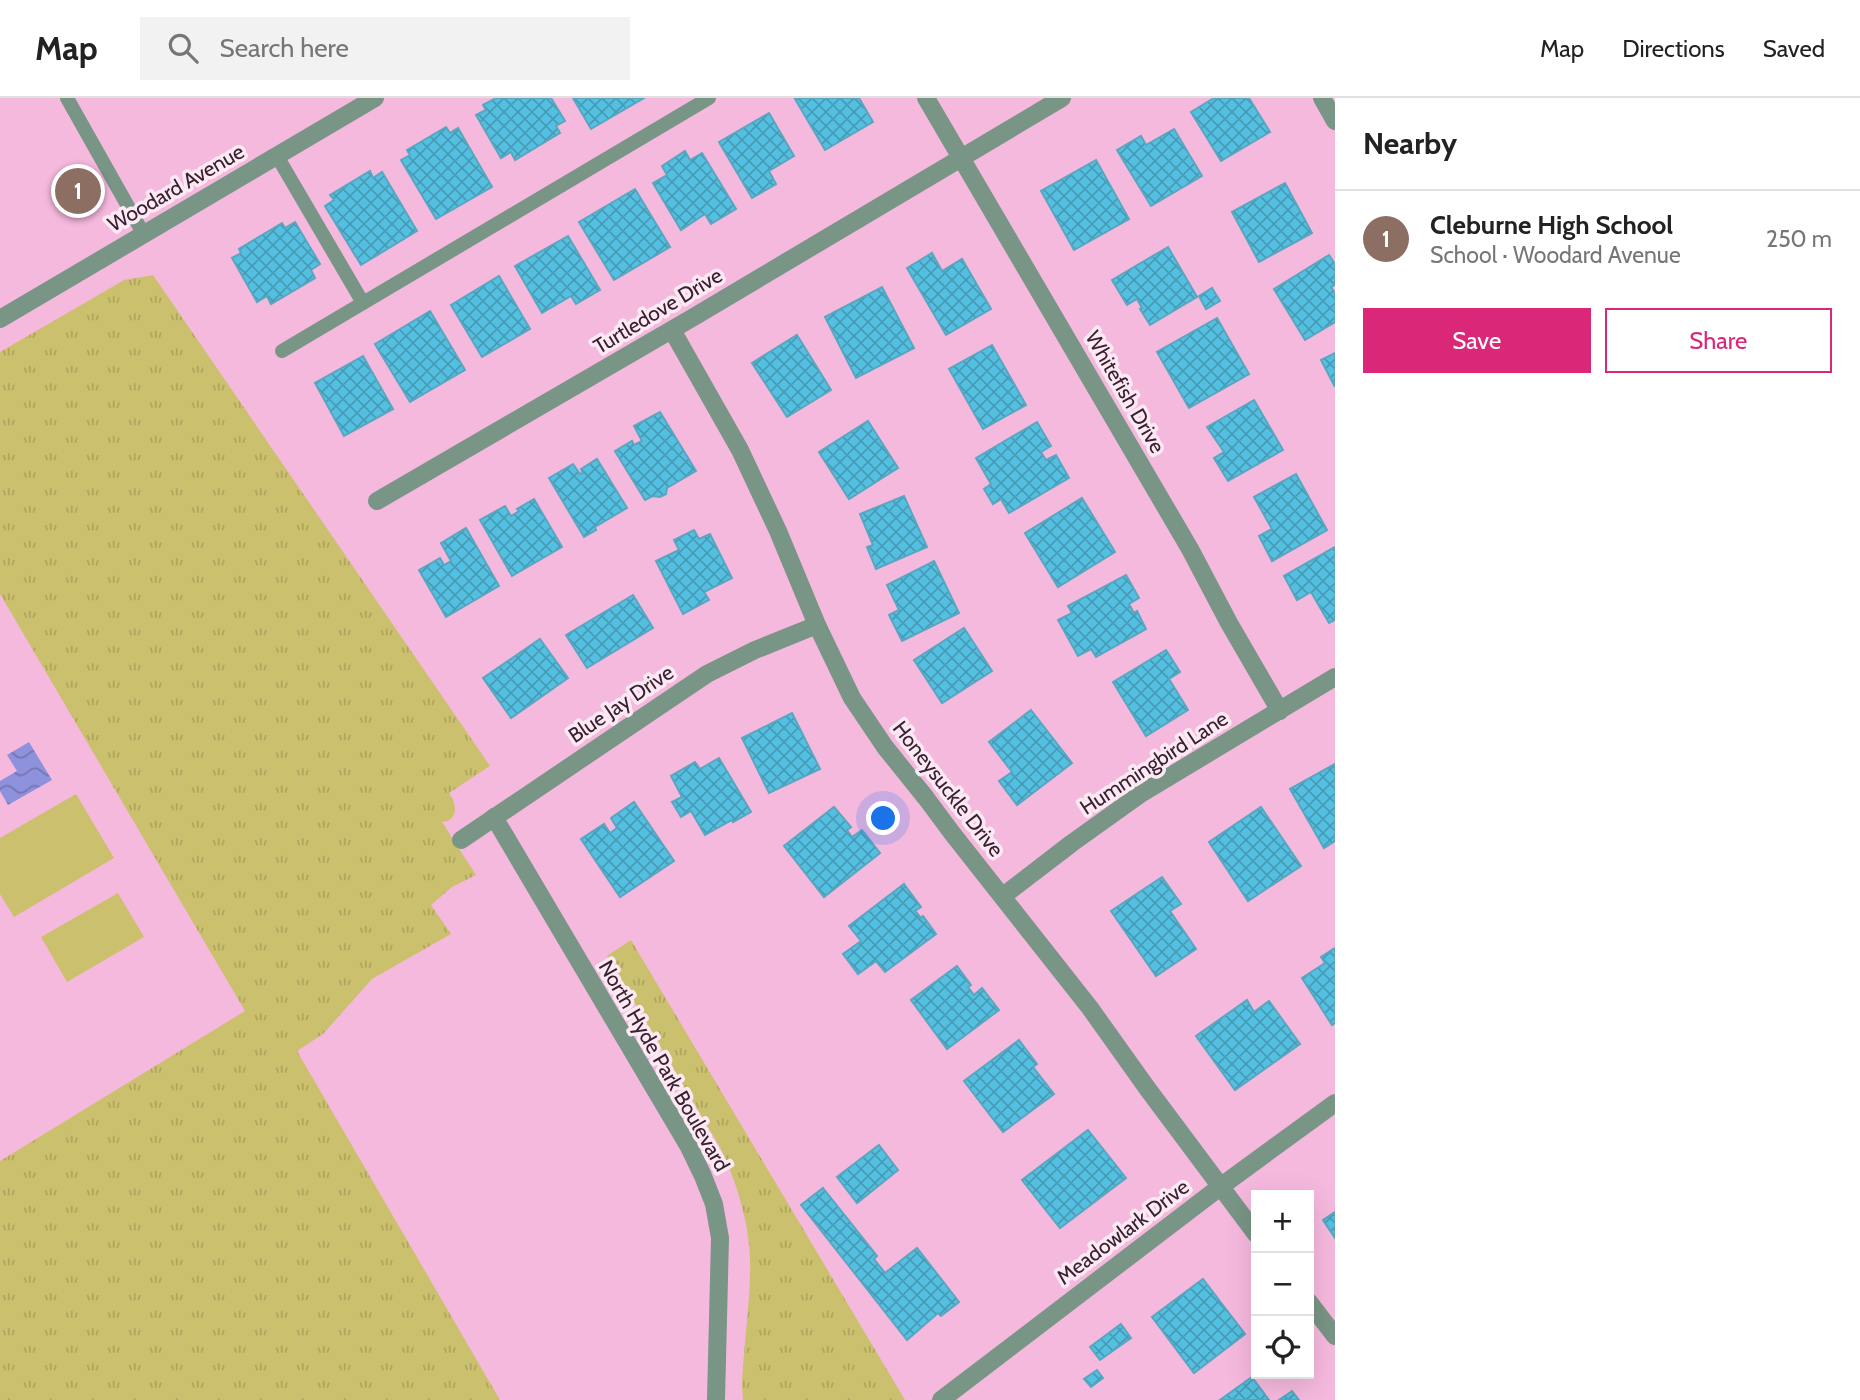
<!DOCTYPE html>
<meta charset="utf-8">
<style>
body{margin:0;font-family:Cabin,sans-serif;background:#f2f2f2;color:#222}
.controls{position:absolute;right:21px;bottom:21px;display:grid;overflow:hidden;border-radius:0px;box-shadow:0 7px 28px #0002}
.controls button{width:63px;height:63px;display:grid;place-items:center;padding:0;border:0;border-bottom:2px solid #e0e0e0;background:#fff;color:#222;font:35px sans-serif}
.you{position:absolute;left:884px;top:721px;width:24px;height:24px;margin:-18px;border:5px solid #fff;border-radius:50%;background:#1a73e8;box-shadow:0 0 0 10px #1a73e833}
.badge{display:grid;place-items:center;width:46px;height:46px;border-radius:50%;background:#db2777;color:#fff;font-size:23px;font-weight:700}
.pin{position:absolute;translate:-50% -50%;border:4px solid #fff;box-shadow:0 2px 7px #0006}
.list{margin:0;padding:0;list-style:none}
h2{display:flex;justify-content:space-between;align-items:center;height:91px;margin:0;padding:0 28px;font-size:30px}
h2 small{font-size:23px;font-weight:400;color:#767676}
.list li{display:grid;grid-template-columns:46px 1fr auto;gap:21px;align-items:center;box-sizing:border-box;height:98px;padding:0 28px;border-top:2px solid #e0e0e0}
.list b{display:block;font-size:26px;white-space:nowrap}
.list p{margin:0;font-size:23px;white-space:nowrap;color:#767676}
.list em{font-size:23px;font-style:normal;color:#767676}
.actions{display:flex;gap:14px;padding:21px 28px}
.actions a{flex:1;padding:16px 0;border:2px solid #db2777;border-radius:0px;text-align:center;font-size:24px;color:#db2777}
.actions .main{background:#db2777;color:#fff}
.icon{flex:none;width:38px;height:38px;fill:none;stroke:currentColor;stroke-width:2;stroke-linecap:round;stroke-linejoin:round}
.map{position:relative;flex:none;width:1335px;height:1302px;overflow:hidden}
header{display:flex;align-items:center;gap:42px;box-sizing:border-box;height:98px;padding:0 35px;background:#fff;border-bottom:2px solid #e0e0e0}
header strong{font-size:33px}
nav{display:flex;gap:38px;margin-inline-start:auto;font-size:24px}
.search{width:490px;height:63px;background:#f2f2f2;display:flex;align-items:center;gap:18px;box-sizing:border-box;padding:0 24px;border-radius:0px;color:#767676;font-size:26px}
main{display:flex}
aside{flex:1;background:#fff}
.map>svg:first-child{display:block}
.grass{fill:url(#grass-tufts)}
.park{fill:#cbc06d}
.water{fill:url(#water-waves)}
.building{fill:url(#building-cross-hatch);stroke:#58a6bf;stroke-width:2}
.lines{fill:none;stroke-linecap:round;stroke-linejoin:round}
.service{stroke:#799586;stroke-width:14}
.minor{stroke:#799586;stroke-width:18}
.tertiary{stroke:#799586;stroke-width:18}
.labels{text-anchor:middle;stroke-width:7;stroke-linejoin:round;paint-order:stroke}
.street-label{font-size:21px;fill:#37202f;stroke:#fce9f4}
</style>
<header>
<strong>Map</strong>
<div class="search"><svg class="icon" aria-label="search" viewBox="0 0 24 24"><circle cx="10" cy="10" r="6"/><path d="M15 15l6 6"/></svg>Search here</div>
<nav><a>Map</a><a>Directions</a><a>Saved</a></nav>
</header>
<main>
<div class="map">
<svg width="1335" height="1302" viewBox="0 0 1335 1302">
<defs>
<pattern id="grass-tufts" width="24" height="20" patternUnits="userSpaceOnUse" patternTransform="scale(1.75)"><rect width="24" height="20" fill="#cbc06d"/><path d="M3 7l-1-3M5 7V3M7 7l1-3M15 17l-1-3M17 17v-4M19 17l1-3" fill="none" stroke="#afa55f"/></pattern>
<pattern id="water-waves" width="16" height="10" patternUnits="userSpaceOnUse" patternTransform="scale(1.75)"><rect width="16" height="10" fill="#8e91db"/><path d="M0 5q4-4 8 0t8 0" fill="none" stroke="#7576b2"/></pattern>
<pattern id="building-cross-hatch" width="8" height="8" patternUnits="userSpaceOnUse" patternTransform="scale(1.75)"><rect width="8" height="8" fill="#54c0e1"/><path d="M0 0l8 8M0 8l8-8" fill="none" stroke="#469cb7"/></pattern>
</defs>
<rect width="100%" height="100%" fill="#f6b9de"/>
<g class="grass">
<path d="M153 177 490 668 449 695C457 705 459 723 442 724L476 777 452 789 431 807 451 836 372 881 323 936 297 953 500 1302H0V1063L245 913 0 496V254L124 182Z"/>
<path d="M631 842 905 1302H743L742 1284C744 1248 749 1212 750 1177 752 1134 739 1090 721 1051L607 858Z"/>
</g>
<g class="park">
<polygon points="76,696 114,760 14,819 0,796 0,740"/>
<polygon points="118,795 144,839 67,884 41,839"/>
</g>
<polygon class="water" points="29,644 52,682 8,707 0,693 0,683 17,673 7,657"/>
<g class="building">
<polygon points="496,0 551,0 565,23 556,28 560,35 515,62 511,54 501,60 476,17 486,12 483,7"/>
<polygon points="573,0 644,0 591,31"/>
<polygon points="797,0 859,0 873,24 825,52 795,1"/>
<polygon points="1214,0 1249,0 1270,34 1221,63 1191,14"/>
<polygon points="769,15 794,58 769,73 776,86 752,100 719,44"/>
<polygon points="446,29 450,35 458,30 492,89 436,121 401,62 410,57 407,52"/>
<polygon points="1174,31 1202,78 1151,108 1117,52 1141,38 1146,47"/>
<polygon points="685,53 690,62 702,55 736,111 711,126 705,116 681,132 653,85 667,77 662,68"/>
<polygon points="1096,62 1129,121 1074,152 1041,93"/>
<polygon points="370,73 373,80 382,74 417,133 361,167 325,108 334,102 330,97"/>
<polygon points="1285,85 1312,135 1259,164 1232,114"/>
<polygon points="635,91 670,149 614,182 579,124"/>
<polygon points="295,124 320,166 311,172 315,180 271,206 267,198 257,204 232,160 241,155 239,151 282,125 285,130"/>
<polygon points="568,138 600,192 576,206 571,198 542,215 515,168"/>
<polygon points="1168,149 1197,199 1150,227 1140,211 1142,210 1137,201 1127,207 1112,182"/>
<polygon points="932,155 942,173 962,161 991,211 946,237 907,170"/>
<polygon points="1329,157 1335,166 1335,187 1331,189 1335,195 1335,224 1305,242 1274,191"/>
<polygon points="499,178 530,231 482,259 451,207"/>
<polygon points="882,189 914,250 856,280 825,219"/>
<polygon points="1212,190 1220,203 1206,211 1199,198"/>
<polygon points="430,213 465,272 410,304 375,246"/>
<polygon points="1217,220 1249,276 1189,310 1157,254"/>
<polygon points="797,237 831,292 787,319 752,265"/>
<polygon points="992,247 1026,307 983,331 949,271"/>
<polygon points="1335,255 1335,289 1321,262"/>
<polygon points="363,258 393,311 344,338 315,285"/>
<polygon points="1254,302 1283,352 1228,383 1214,360 1224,354 1207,329"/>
<polygon points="660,314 696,373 667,390 666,396 660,399 653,398 645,402 615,353 632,343 634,347 642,343 634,328"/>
<polygon points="868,323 898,370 849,401 819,354"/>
<polygon points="1037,324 1051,348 1041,354 1046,362 1056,357 1069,380 1009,415 1001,401 993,406 984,391 991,386 976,360"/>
<polygon points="597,361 627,410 595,429 596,432 584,439 549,380 573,366 580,376 583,375 581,371"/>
<polygon points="1296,376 1327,432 1272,463 1259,438 1272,431 1254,399"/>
<polygon points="904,398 927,449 876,471 867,449 873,447 860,416"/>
<polygon points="1082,400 1115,454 1058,489 1025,435"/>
<polygon points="534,401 562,449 512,478 480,422 505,408 511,418 519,413 517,411"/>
<polygon points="466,430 499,488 446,519 419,472 440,460 444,467 451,463 441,445"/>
<polygon points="694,432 699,441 710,436 732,480 704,494 709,502 683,516 656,463 679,452 674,442"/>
<polygon points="1335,449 1335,522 1329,525 1311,494 1297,502 1284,478"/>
<polygon points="934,463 959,515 902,543 889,517 899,512 887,487"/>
<polygon points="1126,477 1139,500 1129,506 1134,515 1137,513 1146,531 1096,559 1091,551 1078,558 1058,522 1072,515 1068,508"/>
<polygon points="633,497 653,530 587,570 566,537"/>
<polygon points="964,530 992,573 942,605 914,562"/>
<polygon points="540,541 568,580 511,620 483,580"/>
<polygon points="1166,552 1180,574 1169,581 1188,612 1146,638 1113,584"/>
<polygon points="1031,612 1072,665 1017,707 999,683 1012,674 989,644"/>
<polygon points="792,615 820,671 769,695 742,640"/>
<polygon points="719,660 751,714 733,724 732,722 705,737 691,713 681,719 672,704 682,699 671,678 695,664 700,671"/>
<polygon points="1335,666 1335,743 1324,750 1290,691"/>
<polygon points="634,704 674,763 620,799 581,741 604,726 610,735 617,730 611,720"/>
<polygon points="834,709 851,729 847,732 852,739 862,732 880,755 824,799 784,748"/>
<polygon points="1261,709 1301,768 1248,803 1209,744"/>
<polygon points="1162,779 1181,806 1170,813 1196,851 1156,878 1111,813"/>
<polygon points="904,786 921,809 915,813 921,820 923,818 936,836 885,874 876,863 858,876 843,856 861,843 849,828"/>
<polygon points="1335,850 1335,925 1332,927 1302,880 1325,865 1321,859"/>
<polygon points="957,868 971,887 968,889 974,897 982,890 999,912 947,951 911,902"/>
<polygon points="1247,902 1254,914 1269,903 1300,946 1235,992 1196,938"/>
<polygon points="1019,942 1037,966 1033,969 1054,996 1003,1034 964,983"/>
<polygon points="1088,1032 1126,1080 1060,1130 1022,1082"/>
<polygon points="879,1047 898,1072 857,1105 837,1079"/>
<polygon points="823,1090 877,1158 874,1161 885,1175 917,1150 959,1204 941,1218 938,1215 907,1242 801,1107"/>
<polygon points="1335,1114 1335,1140 1323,1122"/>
<polygon points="1203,1181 1245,1236 1194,1275 1152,1219"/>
<polygon points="1121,1226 1131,1240 1100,1262 1090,1249"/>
<polygon points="1097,1272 1103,1280 1091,1289 1084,1281"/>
<polygon points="1252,1279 1269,1302 1220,1302"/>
<polygon points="1292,1293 1299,1302 1279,1302"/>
</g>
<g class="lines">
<g class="service">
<polyline points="67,0 143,135"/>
<polyline points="277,58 363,205 709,0"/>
<polyline points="282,253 363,205"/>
</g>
<g class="minor">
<polyline points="926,0 1190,451 1229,525 1280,613"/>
<polyline points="1322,0 1335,23"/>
<polyline points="672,232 740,352 778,433 817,527 852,600 885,649 926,700 952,735 1090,910 1147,990 1256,1136"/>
<polyline points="377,403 692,220 1062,0"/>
<polyline points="494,719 689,1049 703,1078 714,1106 720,1140 716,1302"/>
<polyline points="461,742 707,576 755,552 817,527"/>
<polyline points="1003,798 1072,745 1142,695 1335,579"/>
<polyline points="1309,1204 1335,1238"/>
<polyline points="941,1302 1220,1089 1335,1005"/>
</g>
<polyline class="tertiary" points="0,221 375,0"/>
</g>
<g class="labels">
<g class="street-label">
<text transform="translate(176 90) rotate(-30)" y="7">Woodard Avenue</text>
<text transform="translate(658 213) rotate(-31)" y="7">Turtledove Drive</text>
<text transform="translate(1125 294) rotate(60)" y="7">Whitefish Drive</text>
<text transform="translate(621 606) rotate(-34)" y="7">Blue Jay Drive</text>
<text transform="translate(1154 665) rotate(-33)" y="7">Hummingbird Lane</text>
<text transform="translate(948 691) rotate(52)" y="7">Honeysuckle Drive</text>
<text transform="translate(664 968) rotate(60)" y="7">North Hyde Park Boulevard</text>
<text transform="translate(1123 1134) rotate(-37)" y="7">Meadowlark Drive</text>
</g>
</g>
</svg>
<div class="controls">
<button>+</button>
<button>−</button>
<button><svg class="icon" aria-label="locate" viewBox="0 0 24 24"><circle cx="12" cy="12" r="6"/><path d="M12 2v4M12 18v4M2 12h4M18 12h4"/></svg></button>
</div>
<div class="you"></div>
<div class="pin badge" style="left:78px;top:93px;background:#8d6e63">1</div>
</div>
<aside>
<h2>Nearby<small></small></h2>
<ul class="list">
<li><span class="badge" style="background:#8d6e63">1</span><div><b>Cleburne High School</b><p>School · Woodard Avenue</p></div><em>250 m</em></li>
</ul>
<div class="actions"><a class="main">Save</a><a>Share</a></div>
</aside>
</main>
